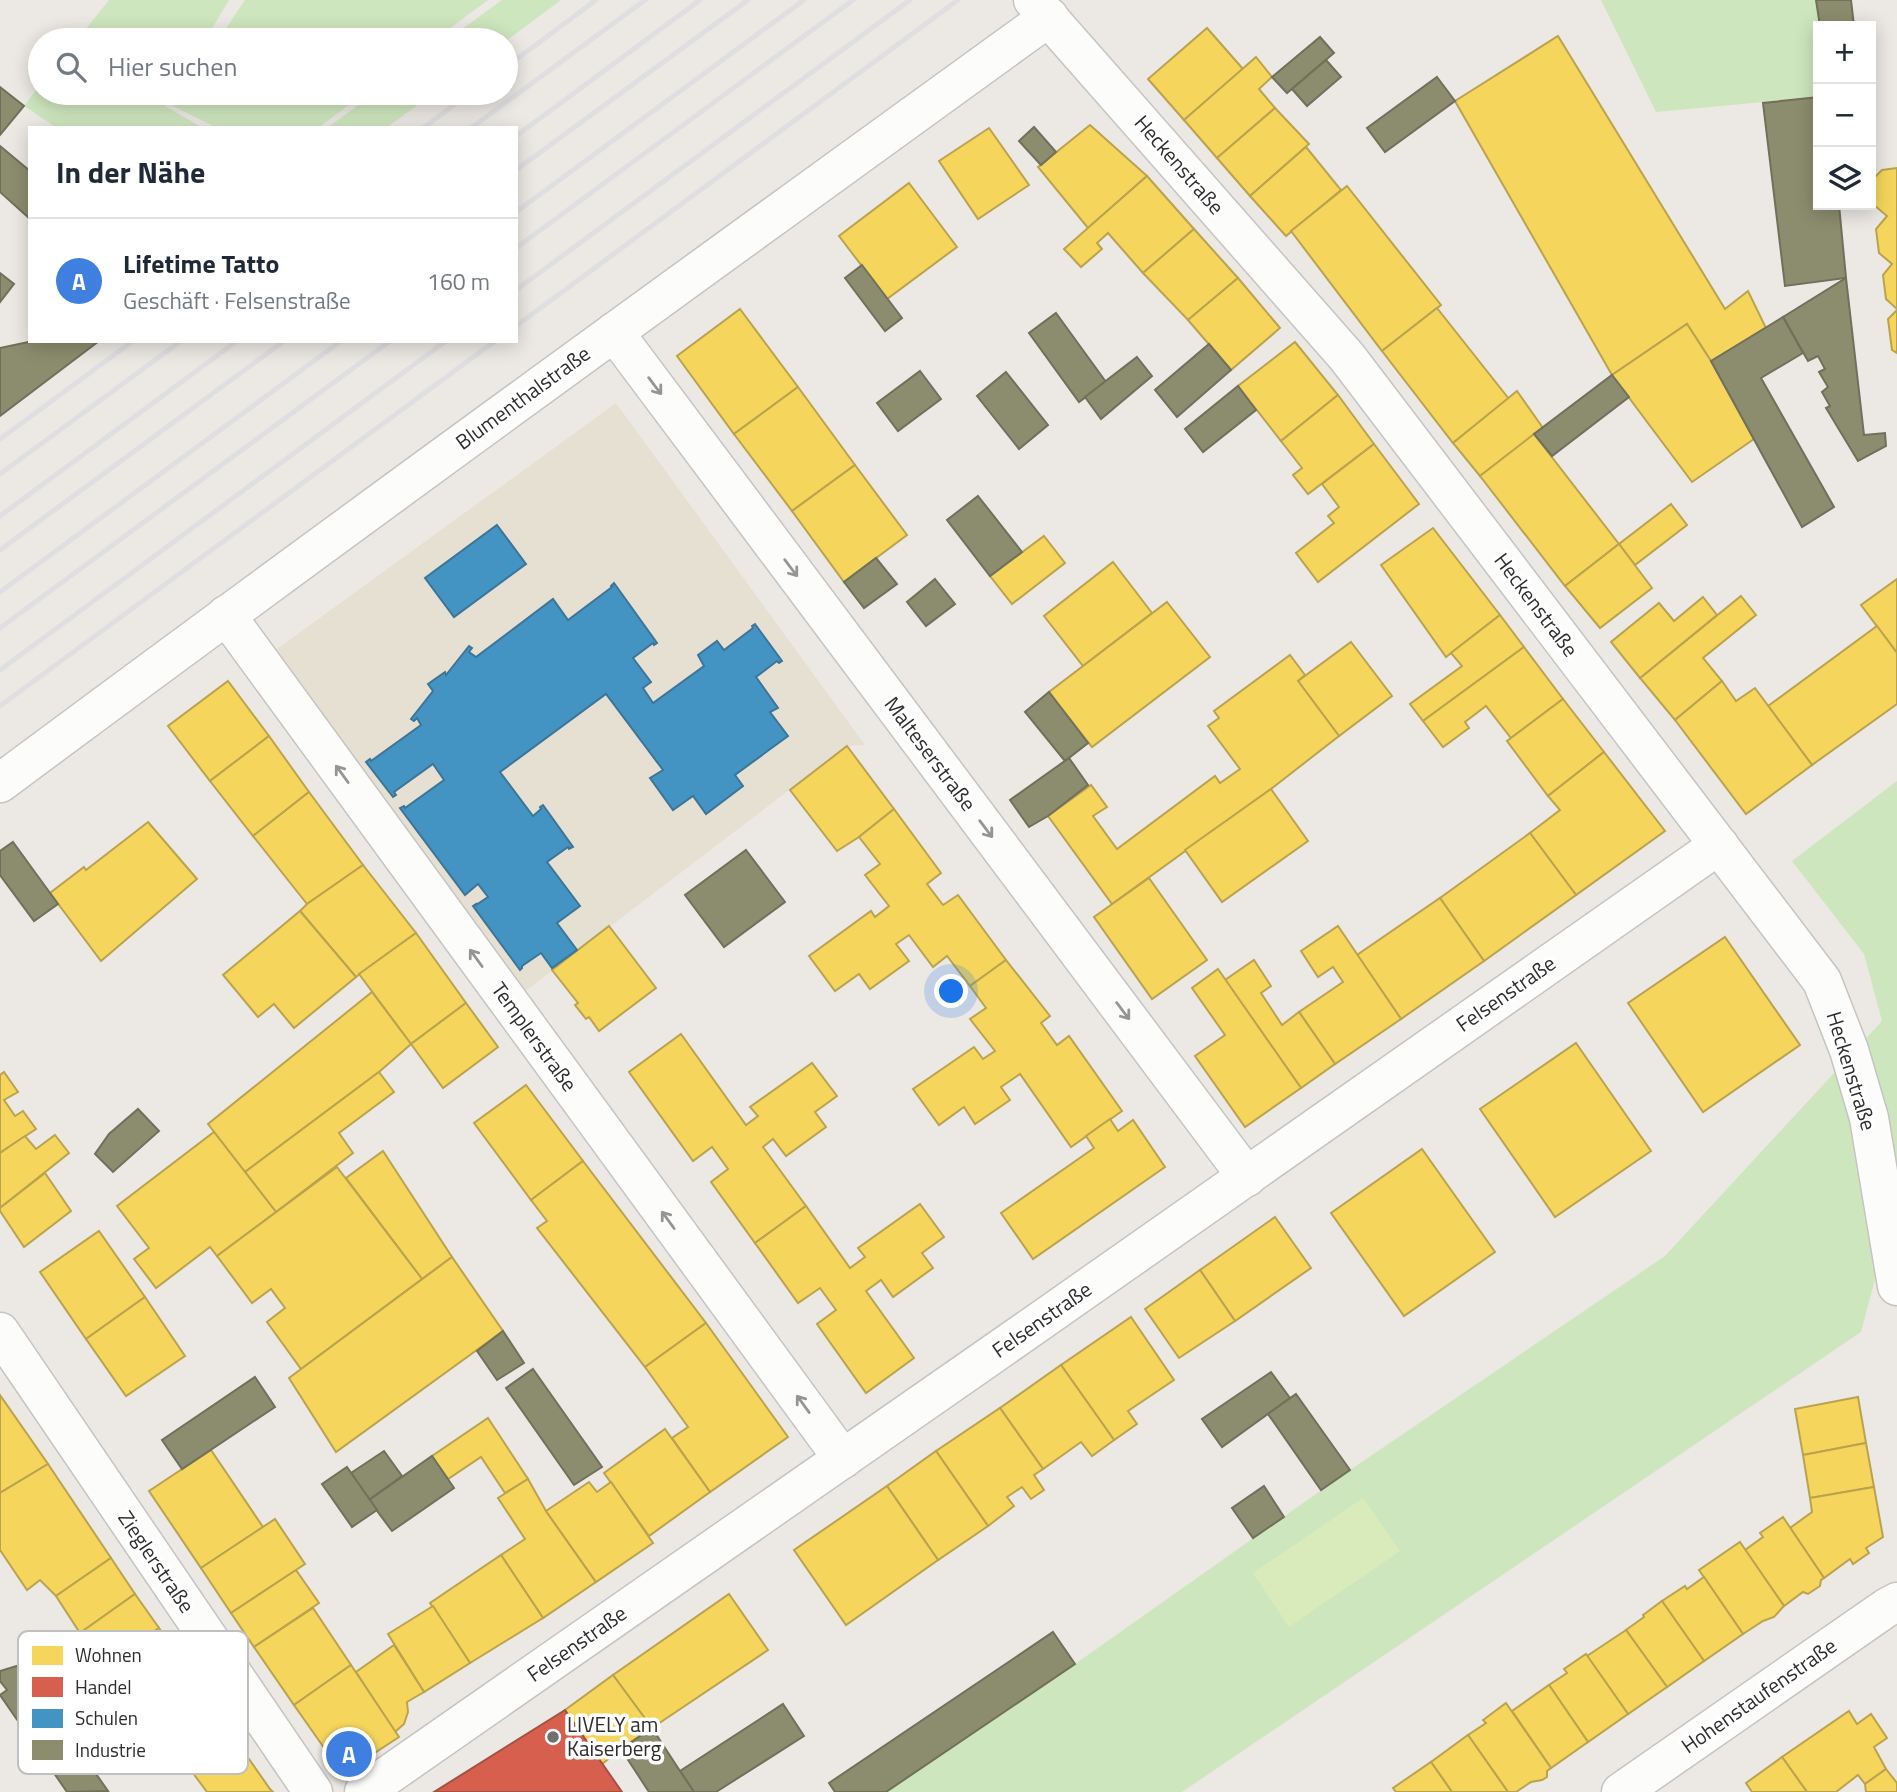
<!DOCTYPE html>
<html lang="de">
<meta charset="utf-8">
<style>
body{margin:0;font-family:"Titillium Web",sans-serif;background:#f6f6f7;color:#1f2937}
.controls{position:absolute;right:21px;top:21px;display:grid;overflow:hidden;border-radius:0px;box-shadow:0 4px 18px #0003}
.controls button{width:63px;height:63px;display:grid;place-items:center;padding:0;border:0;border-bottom:2px solid #e0e1e3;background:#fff;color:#1f2937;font:35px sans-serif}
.you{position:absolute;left:952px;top:992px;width:24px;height:24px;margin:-18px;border:5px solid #fff;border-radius:50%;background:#1a73e8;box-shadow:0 0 0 10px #1a73e833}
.badge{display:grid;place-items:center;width:46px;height:46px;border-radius:50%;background:#b45309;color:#fff;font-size:23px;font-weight:700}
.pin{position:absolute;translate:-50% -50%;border:4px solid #fff;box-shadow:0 2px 7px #0006}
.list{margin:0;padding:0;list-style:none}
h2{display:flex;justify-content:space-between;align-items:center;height:91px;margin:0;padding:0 28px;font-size:30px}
h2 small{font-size:23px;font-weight:400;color:#747a83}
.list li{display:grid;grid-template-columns:46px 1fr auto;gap:21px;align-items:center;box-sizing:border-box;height:126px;padding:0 28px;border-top:2px solid #e0e1e3}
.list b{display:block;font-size:26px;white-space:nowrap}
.list p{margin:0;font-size:23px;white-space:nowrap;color:#747a83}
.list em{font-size:23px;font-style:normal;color:#747a83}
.icon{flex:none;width:38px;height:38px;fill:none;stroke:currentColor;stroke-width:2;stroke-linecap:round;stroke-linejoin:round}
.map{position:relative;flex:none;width:1897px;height:1792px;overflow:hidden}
.search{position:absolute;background:#fff;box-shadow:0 4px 18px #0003;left:28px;top:28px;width:490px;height:77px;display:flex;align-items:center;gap:18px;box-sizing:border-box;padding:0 24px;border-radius:38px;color:#747a83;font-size:26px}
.panel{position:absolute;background:#fff;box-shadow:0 4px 18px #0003;left:28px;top:126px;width:490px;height:217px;border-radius:0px}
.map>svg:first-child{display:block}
.education{fill:#e6e0d3}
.green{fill:#cee6be}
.pitch{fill:#d9eabb}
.homes{fill:#f6d55c;stroke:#baa34e;stroke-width:2}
.shops{fill:#d6604d;stroke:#a45144;stroke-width:2}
.schools{fill:#4393c3;stroke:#3d7596;stroke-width:2}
.industry{fill:#8c8c6e;stroke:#70705b;stroke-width:2}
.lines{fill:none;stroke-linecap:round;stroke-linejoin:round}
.street-casing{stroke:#c5c4c5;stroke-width:41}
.street{stroke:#fcfcfb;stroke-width:38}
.rail{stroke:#dfdfe1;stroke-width:5}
.oneway{stroke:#959594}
.poi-dot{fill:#706f6e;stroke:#fff;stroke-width:2.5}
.labels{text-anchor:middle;stroke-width:7;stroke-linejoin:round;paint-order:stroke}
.street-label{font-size:21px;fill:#2e2e2e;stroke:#fff}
.poi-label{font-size:21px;fill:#2e2e2e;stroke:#fff;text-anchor:start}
.key{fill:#fff;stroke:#c0c0c0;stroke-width:2}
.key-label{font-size:19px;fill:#2e2e2e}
</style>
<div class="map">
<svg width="1897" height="1792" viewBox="0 0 1897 1792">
<rect width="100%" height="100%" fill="#ece8e4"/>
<polygon class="education" points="616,403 865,745 847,746 515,999 266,657"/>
<g class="green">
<polygon points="109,0 229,0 205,40 77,40"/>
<polygon points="245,0 488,0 434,40 218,40"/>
<polygon points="502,0 561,0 506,41 447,40"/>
<polygon points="1601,0 1816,0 1820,26 1818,97 1656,112"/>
<polygon points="40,85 40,93 173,93 165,106 203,128 57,128 24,106"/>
<polygon points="182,93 365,93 318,128 217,128 173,106"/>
<polygon points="375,93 434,93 386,128 327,128"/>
<polygon points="1897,781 1897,1197 1861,1332 1182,1792 886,1792 1075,1664 1350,1470 1665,1256 1882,1021 1864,954 1792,861"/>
</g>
<polygon class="pitch" points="1363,1498 1400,1551 1289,1627 1253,1573"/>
<g class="homes">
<polygon points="1207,28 1243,69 1184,120 1148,79"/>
<polygon points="1558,36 1725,309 1748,291 1766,328 1711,361 1687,324 1612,375 1455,101"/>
<polygon points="1256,57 1272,77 1259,89 1275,108 1217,158 1184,120"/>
<polygon points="1275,108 1309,144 1250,196 1217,158"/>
<polygon points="1090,125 1147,176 1088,228 1038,167"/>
<polygon points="989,128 1029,185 978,219 939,161"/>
<polygon points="1306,147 1341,190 1286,236 1250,196"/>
<polygon points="1897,168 1897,309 1886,299 1883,275 1892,264 1879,253 1876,229 1887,216 1874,205 1871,181 1882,170"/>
<polygon points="1147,176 1194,229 1143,273 1108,233 1097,243 1102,249 1081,267 1064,249"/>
<polygon points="909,183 957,247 887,299 839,236"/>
<polygon points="1347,186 1441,305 1382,351 1291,231"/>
<polygon points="1194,229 1238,278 1188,320 1143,273"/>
<polygon points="1238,278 1280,328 1231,370 1188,320"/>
<polygon points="1437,308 1509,399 1453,443 1382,351"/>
<polygon points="740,309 798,387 734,434 677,356"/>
<polygon points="1897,310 1897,353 1892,350 1888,319"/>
<polygon points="1687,324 1711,361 1754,439 1692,482 1612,375"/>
<polygon points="1295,342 1338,395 1281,441 1238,386"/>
<polygon points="798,387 855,465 792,511 734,434"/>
<polygon points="1517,391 1543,428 1480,476 1453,443"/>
<polygon points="1338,395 1374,444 1308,494 1293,475 1302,468 1281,441"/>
<polygon points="1534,434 1619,544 1565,586 1480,476"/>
<polygon points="1374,444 1419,504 1318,582 1296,553 1334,523 1328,516 1339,507 1322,484"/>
<polygon points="855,465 907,535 844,582 792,511"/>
<polygon points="1671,504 1687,525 1635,565 1619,544"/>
<polygon points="1433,528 1500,615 1446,657 1381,565"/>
<polygon points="1044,536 1065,563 1012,604 990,576"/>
<polygon points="1619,544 1652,588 1600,628 1565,586"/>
<polygon points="1113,562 1152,613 1083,666 1044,616"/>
<polygon points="1897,579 1897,653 1861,605"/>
<polygon points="1741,596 1756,615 1703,658 1722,681 1675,720 1640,678"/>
<polygon points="1703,597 1717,615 1640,678 1611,642 1659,603 1674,621"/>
<polygon points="1167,602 1210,657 1092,747 1049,692"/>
<polygon points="1500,615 1524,647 1423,721 1410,704 1462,666 1451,653"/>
<polygon points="1877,626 1897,653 1897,704 1812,765 1768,706"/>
<polygon points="1351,642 1392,696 1339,736 1298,681"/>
<polygon points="1524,647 1563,699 1511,738 1486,706 1465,722 1469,728 1443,747 1423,721"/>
<polygon points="1290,655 1305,675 1298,681 1339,736 1271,789 1112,904 1048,816 1091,785 1107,807 1093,816 1117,849 1215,776 1220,783 1240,769 1208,726 1219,718 1214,711"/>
<polygon points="228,681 269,736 210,781 168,726"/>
<polygon points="1722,681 1736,701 1755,688 1812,765 1746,814 1675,720"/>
<polygon points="1563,699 1604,752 1548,796 1507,741"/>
<polygon points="269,736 309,792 253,836 210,781"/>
<polygon points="847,746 894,809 859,837 837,851 790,790"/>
<polygon points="1604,752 1665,831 1576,895 1530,833 1560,810 1548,796"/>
<polygon points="1271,789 1308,841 1222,902 1185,850"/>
<polygon points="309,792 363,865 307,904 253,836"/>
<polygon points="894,809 941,873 927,884 943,905 958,895 1006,960 970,986 947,956 933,967 909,935 896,944 909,961 870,989 859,974 835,991 809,956 871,911 875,917 889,906 865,875 880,864 859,837"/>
<polygon points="148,822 197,879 101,961 50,893 84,867 86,870"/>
<polygon points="1530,833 1576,895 1484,961 1440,898"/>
<polygon points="363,865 416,933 356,977 300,911 307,904"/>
<polygon points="1149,878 1207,960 1152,999 1094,917"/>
<polygon points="1440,898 1484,961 1401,1019 1357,955"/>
<polygon points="300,911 356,977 294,1028 274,1004 258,1017 223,975"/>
<polygon points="609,926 656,988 599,1031 589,1017 586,1019 575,1005 578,1003 552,970"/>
<polygon points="1338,926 1401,1019 1335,1064 1299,1012 1343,982 1333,967 1318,977 1301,951"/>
<polygon points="416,933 466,1003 411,1044 359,974"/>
<polygon points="1725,937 1800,1045 1703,1112 1628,1003"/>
<polygon points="1006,960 1050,1016 1041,1023 1057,1045 1069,1036 1122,1111 1071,1147 1020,1074 1001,1087 1010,1100 975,1124 964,1107 939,1125 913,1089 974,1047 983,1059 995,1051 970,1019 986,1008 970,986"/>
<polygon points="1254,960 1271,986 1261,993 1282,1025 1299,1012 1335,1064 1301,1088 1225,980"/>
<polygon points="1218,969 1301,1088 1245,1127 1195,1056 1225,1035 1192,988"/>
<polygon points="372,992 411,1044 379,1072 245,1172 208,1124"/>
<polygon points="466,1003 498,1047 443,1088 411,1044"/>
<polygon points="681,1034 746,1125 758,1116 750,1107 812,1063 837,1096 815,1112 826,1127 786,1156 773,1139 763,1147 806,1206 755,1243 711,1182 728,1169 712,1147 693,1161 629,1072"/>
<polygon points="1576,1043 1651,1151 1555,1217 1480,1109"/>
<polygon points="4,1072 18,1092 4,1100 15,1116 23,1111 36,1129 0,1153 0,1075"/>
<polygon points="379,1072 394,1092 339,1133 353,1153 276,1212 245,1172"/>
<polygon points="526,1085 583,1161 531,1200 474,1123"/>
<polygon points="1110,1119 1118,1131 1133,1120 1165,1167 1033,1259 1001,1213 1094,1148 1086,1136"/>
<polygon points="214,1132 276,1212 217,1256 210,1247 156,1288 134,1259 149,1248 117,1206"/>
<polygon points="55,1135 69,1153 0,1208 0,1153 25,1136 36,1149"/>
<polygon points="1422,1149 1495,1252 1404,1316 1331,1213"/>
<polygon points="383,1151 452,1257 422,1279 346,1178"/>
<polygon points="583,1161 706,1323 645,1367 537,1228 547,1221 531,1200"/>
<polygon points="337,1167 422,1279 301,1369 267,1322 285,1308 271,1289 252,1303 217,1256"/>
<polygon points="45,1173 71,1211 24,1247 0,1211 0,1208"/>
<polygon points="920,1204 944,1237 922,1253 933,1268 893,1297 881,1280 866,1291 914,1358 866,1393 817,1324 836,1310 820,1288 798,1303 755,1243 806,1206 850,1268 865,1257 858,1248"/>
<polygon points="1275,1217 1311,1268 1235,1321 1200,1270"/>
<polygon points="99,1231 145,1297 86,1339 40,1272"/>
<polygon points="452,1257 503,1331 336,1452 289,1378"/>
<polygon points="1200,1270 1235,1321 1179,1358 1145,1309"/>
<polygon points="145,1297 185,1356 126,1396 86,1339"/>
<polygon points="1131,1317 1174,1380 1128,1411 1137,1424 1114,1440 1061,1365"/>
<polygon points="706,1323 788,1437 710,1492 672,1438 688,1427 645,1367"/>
<polygon points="1061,1365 1114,1440 1092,1456 1081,1442 1043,1469 1000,1408"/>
<polygon points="0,1395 48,1464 0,1493"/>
<polygon points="1858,1397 1866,1443 1803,1455 1795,1409"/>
<polygon points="1000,1408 1043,1469 1034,1475 1044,1490 1031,1499 1022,1487 1007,1497 1014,1506 988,1526 936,1451"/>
<polygon points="488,1418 528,1479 505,1493 481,1457 448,1479 432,1456"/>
<polygon points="665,1429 710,1492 649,1536 604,1473"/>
<polygon points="1866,1443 1874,1487 1810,1498 1803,1455"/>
<polygon points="211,1450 263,1527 201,1568 149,1491"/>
<polygon points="936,1451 988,1526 938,1560 887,1486"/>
<polygon points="48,1464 111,1558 56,1596 40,1580 27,1590 0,1550 0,1493"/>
<polygon points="528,1479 546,1511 596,1582 543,1618 501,1555 525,1539 498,1498"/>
<polygon points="589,1482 597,1492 611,1482 653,1543 596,1582 546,1511"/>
<polygon points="887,1486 938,1560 846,1625 794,1550"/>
<polygon points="1874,1487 1883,1537 1866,1548 1869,1553 1853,1564 1850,1559 1824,1578 1790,1528 1812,1512 1810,1498"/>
<polygon points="1783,1517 1824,1578 1821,1580 1820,1586 1808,1594 1803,1592 1784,1606 1745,1550 1763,1537 1760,1533"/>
<polygon points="275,1519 305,1564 231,1613 201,1568"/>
<polygon points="1740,1542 1784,1606 1774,1617 1763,1621 1743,1634 1699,1570"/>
<polygon points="501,1555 543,1618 470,1663 430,1603"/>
<polygon points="111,1558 135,1594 80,1633 56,1596"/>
<polygon points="296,1570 319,1603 254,1647 231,1613"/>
<polygon points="1704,1577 1743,1634 1704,1661 1662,1601 1685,1586 1687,1589"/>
<polygon points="135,1594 159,1628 104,1667 80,1633"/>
<polygon points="729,1594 768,1650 652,1728 613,1675"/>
<polygon points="1662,1601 1704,1661 1667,1687 1626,1630 1644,1617 1643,1615"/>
<polygon points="433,1606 470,1663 424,1692 388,1634"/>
<polygon points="313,1608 351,1665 294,1705 254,1647"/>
<polygon points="159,1628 211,1702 156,1741 104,1667"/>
<polygon points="1626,1630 1667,1687 1628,1714 1587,1656"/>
<polygon points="394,1645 424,1692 407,1702 408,1712 404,1724 395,1732 356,1672"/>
<polygon points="1586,1654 1628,1714 1588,1742 1549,1685 1567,1673 1564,1669"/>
<polygon points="351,1665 399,1737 350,1769 334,1762 294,1705"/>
<polygon points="613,1675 652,1728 621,1749 602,1764 565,1710"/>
<polygon points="1549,1685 1588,1742 1551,1768 1512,1711"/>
<polygon points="1506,1703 1551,1768 1547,1771 1547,1777 1542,1780 1531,1782 1516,1792 1508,1792 1468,1735 1486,1723 1483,1720"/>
<polygon points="1849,1711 1857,1724 1871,1714 1887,1738 1874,1747 1886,1769 1865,1784 1858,1775 1836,1792 1807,1792 1782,1757"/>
<polygon points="1468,1735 1508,1792 1452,1792 1431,1762"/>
<polygon points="235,1739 270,1789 273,1792 207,1792 190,1769"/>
<polygon points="1782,1757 1807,1792 1752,1792 1746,1783"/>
<polygon points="1431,1762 1452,1792 1396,1792 1393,1788"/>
<polygon points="1886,1769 1897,1783 1897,1792 1866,1792 1865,1784"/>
</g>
<polygon class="shops" points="565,1710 622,1792 434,1792"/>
<g class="schools">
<polygon points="497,525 526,564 454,617 425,578"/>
<polygon points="614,583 657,643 654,645 653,643 633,658 651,682 643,688 653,703 704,666 698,655 717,641 724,650 753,628 752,626 755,624 782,661 779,663 777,661 756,677 778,708 770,712 788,736 735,775 743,786 706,814 693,796 673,810 650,778 663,770 606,694 500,772 533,816 541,809 540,807 543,805 573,847 569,849 568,847 547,862 580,906 557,923 577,950 552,968 541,953 522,966 522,968 520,970 473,906 476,904 476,905 488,897 478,884 465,895 400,808 404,806 405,808 444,780 433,764 394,792 396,795 393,797 366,762 370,759 371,761 421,725 417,718 414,721 411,719 433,691 428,684 445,672 446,675 469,646 472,648 469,652 476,657 553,599 568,620 612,587 611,586"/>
</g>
<g class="industry">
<polygon points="1816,0 1851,0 1854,26 1820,26"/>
<polygon points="1320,37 1334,53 1287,93 1272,77"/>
<polygon points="1326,60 1341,77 1307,106 1292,89"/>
<polygon points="1437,77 1455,101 1385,152 1367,128"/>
<polygon points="0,87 24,106 0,135"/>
<polygon points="1818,97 1818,205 1839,205 1846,278 1785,286 1763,103"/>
<polygon points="1034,127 1056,152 1041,165 1019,141"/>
<polygon points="0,146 30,171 30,219 0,192"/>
<polygon points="862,265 902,318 885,331 845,278"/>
<polygon points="0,273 14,284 0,302"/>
<polygon points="1846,278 1864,435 1885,433 1886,446 1858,461 1826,408 1830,406 1822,392 1828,387 1819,372 1825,369 1818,356 1808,361 1783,317"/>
<polygon points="1056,313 1106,382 1079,402 1029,333"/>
<polygon points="1783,317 1803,353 1761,378 1834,507 1802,527 1711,361"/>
<polygon points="33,341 99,341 0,416 0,348"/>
<polygon points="1209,344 1231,370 1177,417 1155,390"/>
<polygon points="1137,357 1152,376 1101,419 1085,397"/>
<polygon points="920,371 941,399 898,431 877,403"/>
<polygon points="1006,372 1048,425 1019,449 977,396"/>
<polygon points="1612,375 1629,397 1552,456 1534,434"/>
<polygon points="1238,386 1256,410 1203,452 1185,429"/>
<polygon points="978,496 1022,552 990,576 947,520"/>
<polygon points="876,558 897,584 864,608 844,582"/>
<polygon points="935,579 955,604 926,626 907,602"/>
<polygon points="1049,692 1088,743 1065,761 1025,712"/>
<polygon points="1069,758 1088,785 1048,816 1029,827 1010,800"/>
<polygon points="13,842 58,904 34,921 0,875 0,851"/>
<polygon points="746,850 785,902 724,947 685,895"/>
<polygon points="138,1109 159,1131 113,1172 95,1154 109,1134"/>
<polygon points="503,1331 524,1363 497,1380 477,1351"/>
<polygon points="533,1369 602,1467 574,1485 506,1388"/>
<polygon points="1271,1372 1290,1398 1222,1447 1202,1419"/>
<polygon points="255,1377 275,1407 182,1469 162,1440"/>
<polygon points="1296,1394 1350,1470 1321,1490 1268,1414"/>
<polygon points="384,1451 402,1476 369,1500 351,1473"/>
<polygon points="432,1456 454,1488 392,1531 369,1500"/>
<polygon points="347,1467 377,1510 352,1527 322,1484"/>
<polygon points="1264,1486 1284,1517 1253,1538 1232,1508"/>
<polygon points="1053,1632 1075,1664 886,1792 835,1792 829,1783"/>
<polygon points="20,1665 108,1791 67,1792 0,1695 7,1690 0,1681 0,1671"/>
<polygon points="783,1704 804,1736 716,1792 694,1792 680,1771"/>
<polygon points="652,1728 680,1771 694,1792 649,1792 621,1749"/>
</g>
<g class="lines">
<defs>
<g id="street">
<polyline points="1033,0 1347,357 1822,981 1849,1050 1869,1118 1897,1286"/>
<polyline points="614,332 1247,1177"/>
<polyline points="226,615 843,1459"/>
<path d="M0 783C347 525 698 271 1049 17"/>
<polyline points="0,1332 313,1792"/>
<polyline points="364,1792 1036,1324 1719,845"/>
<polyline points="1621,1792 1886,1608 1897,1602"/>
</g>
</defs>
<use href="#street" class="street-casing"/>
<use href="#street" class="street"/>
<g class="rail">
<polyline points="506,67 596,0"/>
<polyline points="423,128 470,93"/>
<polyline points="471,128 645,0"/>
<polyline points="516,136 700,0"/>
<polyline points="516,170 748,0"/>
<polyline points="516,212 804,0"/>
<polyline points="516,248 853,0"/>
<polyline points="516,290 910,0"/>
<polyline points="516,326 958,0"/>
<polyline points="0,439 133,341"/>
<polyline points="0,474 181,341"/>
<polyline points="0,516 237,341"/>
<polyline points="0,550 284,341"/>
<polyline points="0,592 341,341"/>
<polyline points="0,628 390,341"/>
<polyline points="0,670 446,341"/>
<polyline points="0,706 495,341"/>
</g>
</g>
<defs><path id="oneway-shaft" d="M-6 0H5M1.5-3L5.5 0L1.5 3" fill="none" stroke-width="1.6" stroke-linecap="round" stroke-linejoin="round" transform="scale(1.75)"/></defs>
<g class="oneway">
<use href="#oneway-shaft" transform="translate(655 386) rotate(53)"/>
<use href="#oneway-shaft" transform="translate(791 568) rotate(53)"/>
<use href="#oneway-shaft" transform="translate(342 774) rotate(-126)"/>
<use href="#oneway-shaft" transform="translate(986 829) rotate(53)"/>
<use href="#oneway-shaft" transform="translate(476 958) rotate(-126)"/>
<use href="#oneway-shaft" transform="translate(1123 1011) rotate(53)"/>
<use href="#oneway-shaft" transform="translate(668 1220) rotate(-126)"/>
<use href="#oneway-shaft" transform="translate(803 1404) rotate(-126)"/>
</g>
<circle class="poi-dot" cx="553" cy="1737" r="7"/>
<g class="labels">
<g class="street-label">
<text transform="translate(1179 165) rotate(49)" y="7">Heckenstraße</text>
<text transform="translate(523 398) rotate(-36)" y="7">Blumenthalstraße</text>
<text transform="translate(1536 605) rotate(53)" y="7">Heckenstraße</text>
<text transform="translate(930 754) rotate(53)" y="7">Malteserstraße</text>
<text transform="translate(1506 994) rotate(-35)" y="7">Felsenstraße</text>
<text transform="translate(534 1037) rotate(54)" y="7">Templerstraße</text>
<text transform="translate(1851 1071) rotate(73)" y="7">Heckenstraße</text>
<text transform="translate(1042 1320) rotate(-35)" y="7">Felsenstraße</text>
<text transform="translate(156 1562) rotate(56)" y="7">Zieglerstraße</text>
<text transform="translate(577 1644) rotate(-35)" y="7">Felsenstraße</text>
<text transform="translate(1759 1696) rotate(-35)" y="7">Hohenstaufenstraße</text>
</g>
<g class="poi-label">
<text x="567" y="1732">LIVELY am<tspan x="567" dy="24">Kaiserberg</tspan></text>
</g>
</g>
<rect x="18" y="1631" width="230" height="143" rx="10" class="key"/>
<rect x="32" y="1646" width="31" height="19" fill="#f6d55c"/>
<rect x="32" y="1677" width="31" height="20" fill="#d6604d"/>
<rect x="32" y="1709" width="31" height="19" fill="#4393c3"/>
<rect x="32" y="1740" width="31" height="20" fill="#8c8c6e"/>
<g class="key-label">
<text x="75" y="1662">Wohnen</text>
<text x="75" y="1694">Handel</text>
<text x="75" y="1725">Schulen</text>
<text x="75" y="1757">Industrie</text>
</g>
</svg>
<div class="controls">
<button>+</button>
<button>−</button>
<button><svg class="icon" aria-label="layers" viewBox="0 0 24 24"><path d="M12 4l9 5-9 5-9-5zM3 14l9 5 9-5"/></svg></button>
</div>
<div class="you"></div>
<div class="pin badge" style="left:349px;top:1754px;background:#3f7fe0">A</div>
<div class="search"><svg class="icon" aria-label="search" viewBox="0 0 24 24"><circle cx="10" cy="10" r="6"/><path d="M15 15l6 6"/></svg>Hier suchen</div>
<section class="panel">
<h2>In der Nähe<small></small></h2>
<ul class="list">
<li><span class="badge" style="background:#3f7fe0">A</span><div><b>Lifetime Tatto</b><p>Geschäft · Felsenstraße</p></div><em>160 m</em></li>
</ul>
</section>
</div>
